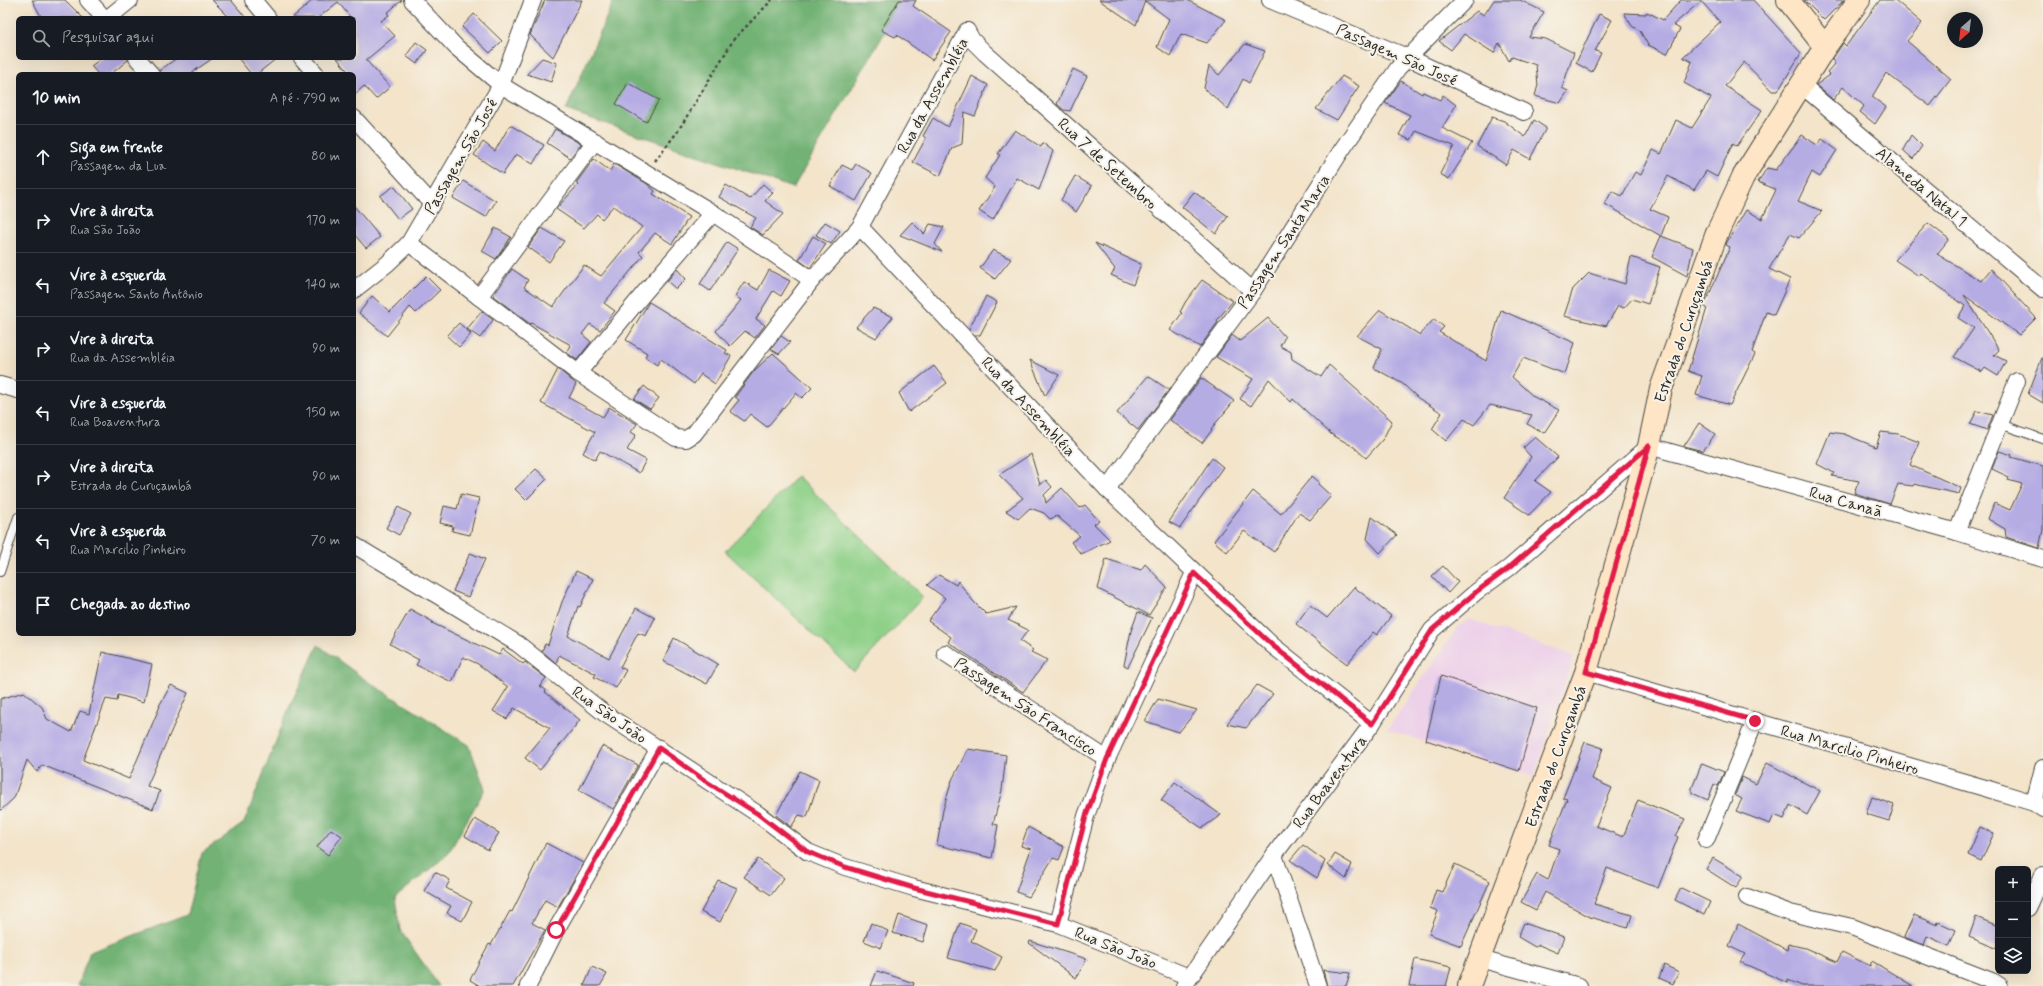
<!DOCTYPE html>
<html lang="pt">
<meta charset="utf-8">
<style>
body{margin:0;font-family:Mynerve,sans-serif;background:#20242c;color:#f1f3f6}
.controls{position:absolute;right:12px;bottom:12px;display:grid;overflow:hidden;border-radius:6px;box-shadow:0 4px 16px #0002}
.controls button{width:36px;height:36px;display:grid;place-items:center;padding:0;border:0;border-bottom:1px solid #363941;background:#171b24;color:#f1f3f6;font:20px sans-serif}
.compass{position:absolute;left:1947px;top:12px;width:36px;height:36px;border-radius:50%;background:#171b24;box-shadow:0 4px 16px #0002;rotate:208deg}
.stop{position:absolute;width:12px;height:12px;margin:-9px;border:3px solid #e11d48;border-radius:50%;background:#fff}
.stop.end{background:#e11d48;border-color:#fff;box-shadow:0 1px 4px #0008}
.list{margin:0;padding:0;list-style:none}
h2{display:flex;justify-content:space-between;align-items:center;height:52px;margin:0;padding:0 16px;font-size:17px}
h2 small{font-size:13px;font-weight:400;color:#9ea1a6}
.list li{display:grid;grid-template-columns:26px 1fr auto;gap:12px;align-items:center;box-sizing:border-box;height:64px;padding:0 16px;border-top:1px solid #363941}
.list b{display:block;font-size:15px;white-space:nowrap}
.list p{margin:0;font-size:13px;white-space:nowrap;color:#9ea1a6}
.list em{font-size:13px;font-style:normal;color:#9ea1a6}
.icon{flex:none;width:22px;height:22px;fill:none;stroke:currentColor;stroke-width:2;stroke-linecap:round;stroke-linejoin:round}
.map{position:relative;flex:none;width:2043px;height:986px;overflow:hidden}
.search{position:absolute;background:#171b24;box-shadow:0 4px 16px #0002;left:16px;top:16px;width:340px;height:44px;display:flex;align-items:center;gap:10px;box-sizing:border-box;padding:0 14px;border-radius:6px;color:#9ea1a6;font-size:15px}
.panel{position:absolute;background:#171b24;box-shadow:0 4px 16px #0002;left:16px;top:72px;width:340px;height:564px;border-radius:6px}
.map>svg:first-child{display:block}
.built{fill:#edd1e9}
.green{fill:#8ed088;stroke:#5c7e5a}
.forest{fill:#72b274;stroke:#4e6e50}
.building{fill:#b5ace4}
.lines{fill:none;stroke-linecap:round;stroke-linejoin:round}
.lane-casing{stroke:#494743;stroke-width:10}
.street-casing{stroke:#494743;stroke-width:18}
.secondary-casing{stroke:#494743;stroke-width:24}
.path{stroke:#494743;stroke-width:2.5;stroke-dasharray:3 3;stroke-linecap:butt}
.lane{stroke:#fff;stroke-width:8}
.street{stroke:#fff;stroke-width:16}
.secondary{stroke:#fde5c5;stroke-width:22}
.route{stroke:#e11d48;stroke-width:5}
.labels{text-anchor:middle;stroke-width:4;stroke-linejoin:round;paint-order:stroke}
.street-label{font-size:16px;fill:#2b2b2b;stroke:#f7f3e8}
</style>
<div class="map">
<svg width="2043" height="986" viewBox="0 0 2043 986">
<rect width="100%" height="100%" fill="#f7f3e8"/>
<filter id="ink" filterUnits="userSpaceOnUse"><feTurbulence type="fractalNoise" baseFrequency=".025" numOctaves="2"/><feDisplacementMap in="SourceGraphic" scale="8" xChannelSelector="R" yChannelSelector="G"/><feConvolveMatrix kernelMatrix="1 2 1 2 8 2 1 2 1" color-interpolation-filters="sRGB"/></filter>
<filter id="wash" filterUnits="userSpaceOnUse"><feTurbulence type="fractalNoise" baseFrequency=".012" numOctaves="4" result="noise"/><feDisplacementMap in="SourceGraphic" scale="16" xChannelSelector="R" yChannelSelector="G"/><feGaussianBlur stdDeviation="0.9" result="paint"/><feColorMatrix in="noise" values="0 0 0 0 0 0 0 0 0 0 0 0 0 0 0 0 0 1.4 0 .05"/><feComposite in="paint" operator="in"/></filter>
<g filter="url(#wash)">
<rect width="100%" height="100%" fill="#f3e4ca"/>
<polygon class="built" points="1469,619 1574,656 1534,777 1387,730 1458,627"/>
<polygon class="green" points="797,476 923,597 854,672 725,551"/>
<g class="forest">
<polygon points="614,0 904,0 793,188 566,110"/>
<polygon points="318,645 367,681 469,745 485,789 448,854 395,898 400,930 439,986 77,986 90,952 187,915 202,853 244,823 289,708"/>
</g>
<g id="blocks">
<g class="building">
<polygon points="32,0 65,0 83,18 42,18"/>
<polygon points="212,0 231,0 246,18 230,18"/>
<polygon points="313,0 402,0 387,13 389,15 381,21 395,36 366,60 390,87 376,99 364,86 354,95 354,74 350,74 337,58 354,58 354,18 351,18 338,2 318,18 292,18"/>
<polygon points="545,0 582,0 553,57 530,35"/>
<polygon points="899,0 916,0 913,6 951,32 932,60 897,35 895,37 881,30"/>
<polygon points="1099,0 1187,0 1226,20 1207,43 1181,34 1170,56 1157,47 1169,19 1145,1 1136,25"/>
<polygon points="1494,0 1520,0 1544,12 1529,37 1546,39 1574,53 1562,88 1568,91 1560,103 1535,96 1538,85 1536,65 1512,57 1509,61 1499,43 1494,53 1464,34 1451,50 1439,41 1477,11 1484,15"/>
<polygon points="1681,0 1753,0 1801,53 1778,91 1772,91 1744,62 1725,86 1762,110 1737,146 1733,143 1717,177 1706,171 1694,190 1668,176 1650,209 1668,217 1661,236 1605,204 1612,191 1622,196 1635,172 1641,175 1653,150 1661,154 1676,120 1692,128 1711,98 1684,83 1692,62 1683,57 1720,22 1701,1 1673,25 1680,29 1667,54 1648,45 1640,31 1632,26 1624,13 1646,14 1647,12 1663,20"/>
<polygon points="1804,0 1844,0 1824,20"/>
<polygon points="1880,0 1895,0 1922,23 1907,41 1951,79 1930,106 1886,73 1872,97 1886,107 1875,124 1860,112 1864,106 1843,87 1833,100 1816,85 1830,75 1827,72 1835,63 1832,60 1833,58 1843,43 1846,46"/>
<polygon points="474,14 502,41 490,53 462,27"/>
<polygon points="1599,14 1612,20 1595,51 1601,53 1592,72 1576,63"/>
<polygon points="416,42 427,50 417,64 406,56"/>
<polygon points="1245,44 1265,51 1249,83 1243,79 1228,109 1204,88 1209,66 1219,75"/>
<polygon points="102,58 128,58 128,60 111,74 98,74 91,66"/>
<polygon points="177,58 213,58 190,74 160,74 160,70"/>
<polygon points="238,58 277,58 257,74 251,74"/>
<polygon points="542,58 557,63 551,82 527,74"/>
<polygon points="1073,69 1087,76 1070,111 1064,110 1057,104"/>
<polygon points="972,76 988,85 975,116 964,112 962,144 952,148 940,176 913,162 926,138 923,136 933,118 948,127"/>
<polygon points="1342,76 1359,86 1337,120 1316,109"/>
<polygon points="1401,81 1422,94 1423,92 1440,100 1443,95 1456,105 1442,128 1472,143 1449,179 1440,174 1454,146 1416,131 1411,140 1399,135 1410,115 1385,103"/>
<polygon points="628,83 659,100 646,122 616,104"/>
<polygon points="1492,117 1504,121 1525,137 1534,120 1546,128 1530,159 1514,150 1506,165 1477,146"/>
<polygon points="510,125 544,145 533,164 516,154 503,174 474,155 483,142 495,151"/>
<polygon points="555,129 581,144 570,158 547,143"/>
<polygon points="1015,130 1041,147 1043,143 1053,151 1039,190 1017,178 993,220 979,211 995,187 985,178 1000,155 998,154"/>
<polygon points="1802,135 1817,145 1822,139 1837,150 1820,177 1812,172 1798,201 1822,211 1799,238 1790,234 1769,269 1790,279 1774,315 1766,312 1752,352 1755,354 1730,405 1696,395 1702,376 1688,371 1707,308 1704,306 1730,247 1726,245 1727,242 1746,210 1762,219 1776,190 1758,182 1767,168 1776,170"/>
<polygon points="1911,135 1922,146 1913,159 1903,150"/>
<polygon points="594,159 610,171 614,164 646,183 655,191 653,194 689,217 672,244 655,233 639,252 643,256 604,303 615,311 600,330 590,324 582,334 591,342 577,360 567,353 571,345 531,323 530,324 493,296 512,269 528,280 524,287 553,307 584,265 601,276 642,227 613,206 602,219 597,214 584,228 556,209 578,185 576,183"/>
<polygon points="856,164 872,173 856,201 830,186 842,165 852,170"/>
<polygon points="1075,176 1092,186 1076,212 1061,200"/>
<polygon points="463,181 496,201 486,217 453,198"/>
<polygon points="763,184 773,193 765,201 783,214 763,235 750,227 756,218 719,197 726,185 750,199"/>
<polygon points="394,186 412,209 398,219 380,196"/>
<polygon points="1194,192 1228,216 1216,234 1182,207"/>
<polygon points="354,206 380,237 366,248 354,234"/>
<polygon points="825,222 840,231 831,244 816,235"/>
<polygon points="912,222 924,234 930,224 944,227 935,244 942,252 900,235"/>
<polygon points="1928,223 1949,239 1937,254 1981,281 1991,269 2036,318 2019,335 1964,295 1999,350 1994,355 2006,361 1998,376 1985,368 1982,372 1954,357 1974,328 1958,318 1965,306 1921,273 1919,276 1895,260"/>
<polygon points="495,228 511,237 496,259 482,251"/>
<polygon points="542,228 564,241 549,262 528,247"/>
<polygon points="813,236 826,244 810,268 799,260"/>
<polygon points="1661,236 1693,248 1687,276 1652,257"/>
<polygon points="727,242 738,249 710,291 700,284"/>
<polygon points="1095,243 1141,264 1133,285 1111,275 1115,269"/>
<polygon points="993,250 1011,259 995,279 980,268"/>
<polygon points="1631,257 1660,267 1648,304 1632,299 1624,308 1618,306 1606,326 1564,316 1573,289 1589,273 1625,284"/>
<polygon points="677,269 686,279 676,289 667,281"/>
<polygon points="769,270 790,281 781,296 773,291 756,319 765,325 755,338 745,331 730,346 716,331 741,300 735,296 744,282 758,290"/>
<polygon points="426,276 440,290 416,313 410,307 387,336 359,313 372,296 390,312"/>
<polygon points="1202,280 1233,301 1217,320 1218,322 1200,347 1170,330 1182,313 1180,312 1186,301"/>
<polygon points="986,296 997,302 980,335 975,335 969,329"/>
<polygon points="649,302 727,350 725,353 731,356 715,384 701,374 694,384 661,359 657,365 645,357 647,353 626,340"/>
<polygon points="873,308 893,317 876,338 856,327"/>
<polygon points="1380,310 1420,335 1434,319 1444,327 1439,332 1486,361 1501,310 1575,343 1565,374 1523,358 1512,377 1534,397 1559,410 1544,433 1527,424 1532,415 1490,405 1474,425 1464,419 1446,441 1432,429 1442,413 1418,398 1403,384 1374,368 1382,349 1357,336"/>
<polygon points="482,311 493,320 480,338 467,329"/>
<polygon points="1268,318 1285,337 1280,346 1291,352 1292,359 1321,377 1329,365 1392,421 1383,439 1366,458 1354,447 1331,434 1293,399 1291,402 1269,379 1251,406 1240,399 1253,379 1216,357 1232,335 1240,341"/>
<polygon points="459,323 471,334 459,347 447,336"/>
<polygon points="781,336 790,342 779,354 771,349"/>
<polygon points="773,353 812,388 802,398 796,393 767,427 750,414 744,421 730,411 739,400 735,397 754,371"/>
<polygon points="2042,358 2043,358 2043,403 2028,394"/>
<polygon points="1030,360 1059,375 1045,396"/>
<polygon points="934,366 947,383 909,412 899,393"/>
<polygon points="558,369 576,384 569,398 603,417 609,407 637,424 631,432 636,435 627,450 646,460 639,473 600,451 595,460 583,453 595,432 541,403"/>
<polygon points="1148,376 1169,390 1138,430 1117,413"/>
<polygon points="1201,378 1234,401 1211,429 1212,430 1202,443 1170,420"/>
<polygon points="644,386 659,398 650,409 634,399"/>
<polygon points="1977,411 1993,415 1987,430 1970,424"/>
<polygon points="1699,423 1715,434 1703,451 1684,446"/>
<polygon points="1830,432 1844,434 1876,447 1881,432 1898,434 1919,442 1910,465 1961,488 1959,494 1914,484 1913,486 1898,484 1890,504 1854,493 1859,481 1832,476 1834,473 1817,464"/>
<polygon points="1535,437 1558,457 1535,481 1551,492 1529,515 1504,498 1531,457 1523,448"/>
<polygon points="1999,451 2012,455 2011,457 2043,466 2043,530 2039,548 2006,537 2005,529 1988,519 1994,503 2010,510 2022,484 2008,480 2009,477 1992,469"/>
<polygon points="1031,454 1040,485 1046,480 1052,487 1044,495 1046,503 1062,488 1080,508 1085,505 1099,521 1094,524 1110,540 1081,554 1071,542 1080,536 1057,516 1050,519 1044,513 1030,508 1018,519 1006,511 1023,498 999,475"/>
<polygon points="1212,458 1223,467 1180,528 1169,522"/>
<polygon points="536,469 547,479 526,500 515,489"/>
<polygon points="1312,476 1319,482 1318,484 1331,496 1310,520 1299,513 1274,552 1244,531 1227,552 1214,541 1253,491 1281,514"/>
<polygon points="461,494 479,498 470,535 452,531 453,526 440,523 444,506 457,509"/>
<polygon points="398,507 411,514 399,535 386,528"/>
<polygon points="1372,517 1397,535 1380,553 1367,539"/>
<polygon points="470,553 485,559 468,597 453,591"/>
<polygon points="1106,559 1141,570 1145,564 1167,587 1149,615 1098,589"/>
<polygon points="1443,566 1458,582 1448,593 1432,576"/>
<polygon points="576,571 593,579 580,607 578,606 568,636 609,658 636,608 655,618 646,636 638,633 620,667 626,670 616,688 594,677 596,674 559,655 556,663 542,651 545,644 548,645 562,602"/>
<polygon points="939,575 956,585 958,581 973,601 986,614 1016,607 1008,620 1028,630 1020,641 1033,650 1031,652 1047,660 1023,692 948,642 951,637 928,621 945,598 927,585"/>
<polygon points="1354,587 1391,616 1377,635 1373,632 1347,664 1296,624 1310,605 1327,618"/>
<polygon points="410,609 433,622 432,623 499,655 503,649 523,664 525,662 546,678 540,686 546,690 545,692 580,720 540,770 525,758 550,728 514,708 507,719 493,711 508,687 478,664 463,657 452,682 416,665 419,660 390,644"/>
<polygon points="1138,612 1152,618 1128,667 1124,665 1131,631"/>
<polygon points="674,638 718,664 707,684 663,661"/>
<polygon points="102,652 152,664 144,702 118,695 117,701 106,699 83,760 129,779 160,706 159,706 171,685 188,693 147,786 160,791 153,809 42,765 37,772 27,760 14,798 0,811 0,699 24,692 42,707 47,719 71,732 80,711 89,714"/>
<polygon points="1441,676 1537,708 1519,771 1426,740"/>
<polygon points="1257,685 1273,694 1246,728 1227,724"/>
<polygon points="1158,699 1197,710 1179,732 1145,721"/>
<polygon points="1585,742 1603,748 1592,779 1612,788 1596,826 1623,837 1638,800 1685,819 1676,836 1678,837 1658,888 1607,868 1594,904 1632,915 1628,928 1590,917 1545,892 1536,910 1521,902 1537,874 1548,880 1559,849 1549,845 1567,799 1563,798"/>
<polygon points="602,746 638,765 613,809 579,790"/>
<polygon points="968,749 1006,755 1002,790 993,824 998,825 992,858 937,845 943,810 952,780"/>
<polygon points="1702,763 1724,772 1718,786 1714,784 1708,800 1692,793 1692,788"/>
<polygon points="1767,763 1820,791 1807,815 1790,805 1784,819 1774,815 1770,824 1736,811 1742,799 1735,795 1742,777 1756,784"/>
<polygon points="800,771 819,780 807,817 799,815 791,827 776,815"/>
<polygon points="1175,782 1221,815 1202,828 1161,800"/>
<polygon points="1872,797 1894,805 1889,821 1866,814"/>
<polygon points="475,819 499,833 488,850 465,836"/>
<polygon points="1028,827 1064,847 1059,860 1053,858 1029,897 1016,892 1031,849 1021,846"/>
<polygon points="1980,827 1994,833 1981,861 1968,855"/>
<polygon points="331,829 342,836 328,855 317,847"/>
<polygon points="546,843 583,863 558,907 545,900 532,923 545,930 513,986 480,986 470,980 480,960 489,944 491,945 510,911 512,912"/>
<polygon points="1303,845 1325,861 1317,878 1290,860"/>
<polygon points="1335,854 1352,864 1346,879 1328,865"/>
<polygon points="1713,858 1743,876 1736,888 1706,869"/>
<polygon points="758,859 784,878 771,895 744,877"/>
<polygon points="1455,864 1490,881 1461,946 1429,934 1438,911 1430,908 1436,890 1442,892"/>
<polygon points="435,872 450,880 446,888 472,902 462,921 447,913 451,906 424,891"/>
<polygon points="718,880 737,888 720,922 701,912"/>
<polygon points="1681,888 1710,902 1704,915 1675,900"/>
<polygon points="899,915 928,925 923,942 893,933"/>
<polygon points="1914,915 1937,925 1938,922 1956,930 1949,946 1927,936 1924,945 1904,937"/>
<polygon points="1976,917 1998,926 1998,949 1969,937"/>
<polygon points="871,923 888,931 881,948 864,941"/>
<polygon points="960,923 976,929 971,941 1002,957 995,971 948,958"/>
<polygon points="1524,923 1564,937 1558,953 1539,945 1535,947 1518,937"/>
<polygon points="1738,924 1787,950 1788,944 1805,948 1837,962 1842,952 1870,966 1872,961 1913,986 1802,986 1788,980 1788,983 1740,962 1745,954 1729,946"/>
<polygon points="1030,941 1087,959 1076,978 1029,943"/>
<polygon points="1415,959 1451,967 1446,986 1409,986"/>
<polygon points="1664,965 1679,972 1673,984 1659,978"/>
<polygon points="592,967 607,974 600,986 584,986"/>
<polygon points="1323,970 1350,973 1346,986 1327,986"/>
<polygon points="877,971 914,983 913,986 871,986"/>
</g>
</g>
</g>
<g filter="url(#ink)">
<use href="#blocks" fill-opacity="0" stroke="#494743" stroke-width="1"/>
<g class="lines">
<defs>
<g id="lane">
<polyline points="2000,424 2043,439"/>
<polyline points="0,572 18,517"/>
</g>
<g id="street">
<polyline points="88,0 104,18"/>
<polyline points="253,0 268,18"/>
<polyline points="412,0 456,47 501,85 713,213 812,280"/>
<polyline points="1270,0 1407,57 1524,112"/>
<polyline points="108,18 130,0"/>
<polyline points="967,31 972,40 985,53 1253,291"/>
<polyline points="137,58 151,74"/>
<polyline points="302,58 316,74"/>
<polyline points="1800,84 2043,289"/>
<polyline points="354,118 432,204"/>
<polyline points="860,227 1107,489 1272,645 1372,724"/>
<polyline points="409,243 578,373 676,438 686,439 694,434 812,280 860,227 967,31"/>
<polyline points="354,290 387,264 409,243 501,85 533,0"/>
<polyline points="479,297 595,141"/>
<polyline points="578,373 644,293 713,213"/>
<polyline points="0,385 18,390"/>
<polyline points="1107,489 1253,291 1341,151 1398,68 1465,0"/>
<polyline points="1957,532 2017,381"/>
<polyline points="354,545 518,644 604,713 758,814 808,852 845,867 914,888 1058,924 1189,977"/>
<polyline points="945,653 1107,759"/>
<polyline points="1586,672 1985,788 2034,803 2043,809"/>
<polyline points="2034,803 2043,768"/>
<polyline points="1706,840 1755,721"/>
<polyline points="1274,855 1318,986"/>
<polyline points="1747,897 1790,913 1852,927 1994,982 2000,986"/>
<polyline points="2028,908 2043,875"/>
<polyline points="1058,924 1086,816 1107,759 1194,573"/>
<polyline points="1480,959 1579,986"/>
<polyline points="528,986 556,930 659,748"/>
<polyline points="1184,986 1274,855 1372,724 1432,630 1476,592 1509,568 1649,446 1957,532 2043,559"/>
</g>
<g id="secondary">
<polyline points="1788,0 1825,47"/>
<polyline points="1469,986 1586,672 1649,446 1661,389 1717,233 1743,177 1825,47 1859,0"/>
</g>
</defs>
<use href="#lane" class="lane-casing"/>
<use href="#street" class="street-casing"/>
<use href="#secondary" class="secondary-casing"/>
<polyline class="path" points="655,161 678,131 734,39 772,0"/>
<use href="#lane" class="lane"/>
<use href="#street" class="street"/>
<use href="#secondary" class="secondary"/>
</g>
</g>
<g class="lines" filter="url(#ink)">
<polyline class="route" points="556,930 659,748 707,782 758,814 808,852 845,867 914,888 1058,924 1086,816 1107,759 1194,573 1272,645 1372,724 1432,630 1476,592 1509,568 1649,446 1586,672 1755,721"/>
</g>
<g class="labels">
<g class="street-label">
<text transform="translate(1397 54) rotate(24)" y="6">Passagem São José</text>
<text transform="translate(932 95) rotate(-61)" y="6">Rua da Assembléia</text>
<text transform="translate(460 156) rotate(-60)" y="6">Passagem São José</text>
<text transform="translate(1108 163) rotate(42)" y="6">Rua 7 de Setembro</text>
<text transform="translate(1922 186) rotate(40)" y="6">Alameda Natal 1</text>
<text transform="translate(1283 241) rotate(-57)" y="6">Passagem Santa Maria</text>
<text transform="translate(1683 331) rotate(-71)" y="6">Estrada do Curuçambá</text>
<text transform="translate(1029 406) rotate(47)" y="6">Rua da Assembléia</text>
<text transform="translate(1846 501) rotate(16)" y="6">Rua Canaã</text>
<text transform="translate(1026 706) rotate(33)" y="6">Passagem São Francisco</text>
<text transform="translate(610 714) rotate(35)" y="6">Rua São João</text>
<text transform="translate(1850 749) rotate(16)" y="6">Rua Marcilio Pinheiro</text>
<text transform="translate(1555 756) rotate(-70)" y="6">Estrada do Curuçambá</text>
<text transform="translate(1329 781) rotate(-53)" y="6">Rua Boaventura</text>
<text transform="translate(1116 947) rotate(22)" y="6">Rua São João</text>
</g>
</g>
</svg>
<div class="controls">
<button>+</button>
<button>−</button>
<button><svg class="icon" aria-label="layers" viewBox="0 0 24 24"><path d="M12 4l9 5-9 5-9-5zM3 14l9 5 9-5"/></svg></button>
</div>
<svg class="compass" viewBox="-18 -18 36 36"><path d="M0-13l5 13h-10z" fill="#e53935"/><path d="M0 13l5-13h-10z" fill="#9ea1a6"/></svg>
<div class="stop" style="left:556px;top:930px"></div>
<div class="stop end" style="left:1755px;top:721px"></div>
<div class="search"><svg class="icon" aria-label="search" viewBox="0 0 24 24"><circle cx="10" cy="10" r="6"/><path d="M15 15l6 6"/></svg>Pesquisar aqui</div>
<section class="panel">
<h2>10 min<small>A pé · 790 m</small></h2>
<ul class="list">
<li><svg class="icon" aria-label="ahead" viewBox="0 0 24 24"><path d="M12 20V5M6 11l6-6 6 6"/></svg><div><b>Siga em frente</b><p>Passagem da Lua</p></div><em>80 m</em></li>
<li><svg class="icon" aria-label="right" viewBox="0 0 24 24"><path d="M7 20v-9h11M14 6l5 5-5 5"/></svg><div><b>Vire à direita</b><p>Rua São João</p></div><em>170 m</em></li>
<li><svg class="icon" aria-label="left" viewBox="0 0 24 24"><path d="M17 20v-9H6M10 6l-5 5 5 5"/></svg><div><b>Vire à esquerda</b><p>Passagem Santo Antônio</p></div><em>140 m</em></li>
<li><svg class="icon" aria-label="right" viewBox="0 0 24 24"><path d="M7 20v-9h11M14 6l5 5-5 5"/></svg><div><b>Vire à direita</b><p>Rua da Assembléia</p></div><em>90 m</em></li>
<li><svg class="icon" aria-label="left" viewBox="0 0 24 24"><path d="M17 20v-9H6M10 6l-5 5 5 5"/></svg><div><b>Vire à esquerda</b><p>Rua Boaventura</p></div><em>150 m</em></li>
<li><svg class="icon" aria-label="right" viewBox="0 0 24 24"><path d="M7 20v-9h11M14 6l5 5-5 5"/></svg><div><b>Vire à direita</b><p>Estrada do Curuçambá</p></div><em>90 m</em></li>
<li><svg class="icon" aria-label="left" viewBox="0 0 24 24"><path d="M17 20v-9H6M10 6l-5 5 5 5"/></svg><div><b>Vire à esquerda</b><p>Rua Marcilio Pinheiro</p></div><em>70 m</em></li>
<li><svg class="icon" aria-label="arrive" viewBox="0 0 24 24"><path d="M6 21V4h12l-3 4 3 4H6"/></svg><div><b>Chegada ao destino</b></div></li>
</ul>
</section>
</div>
